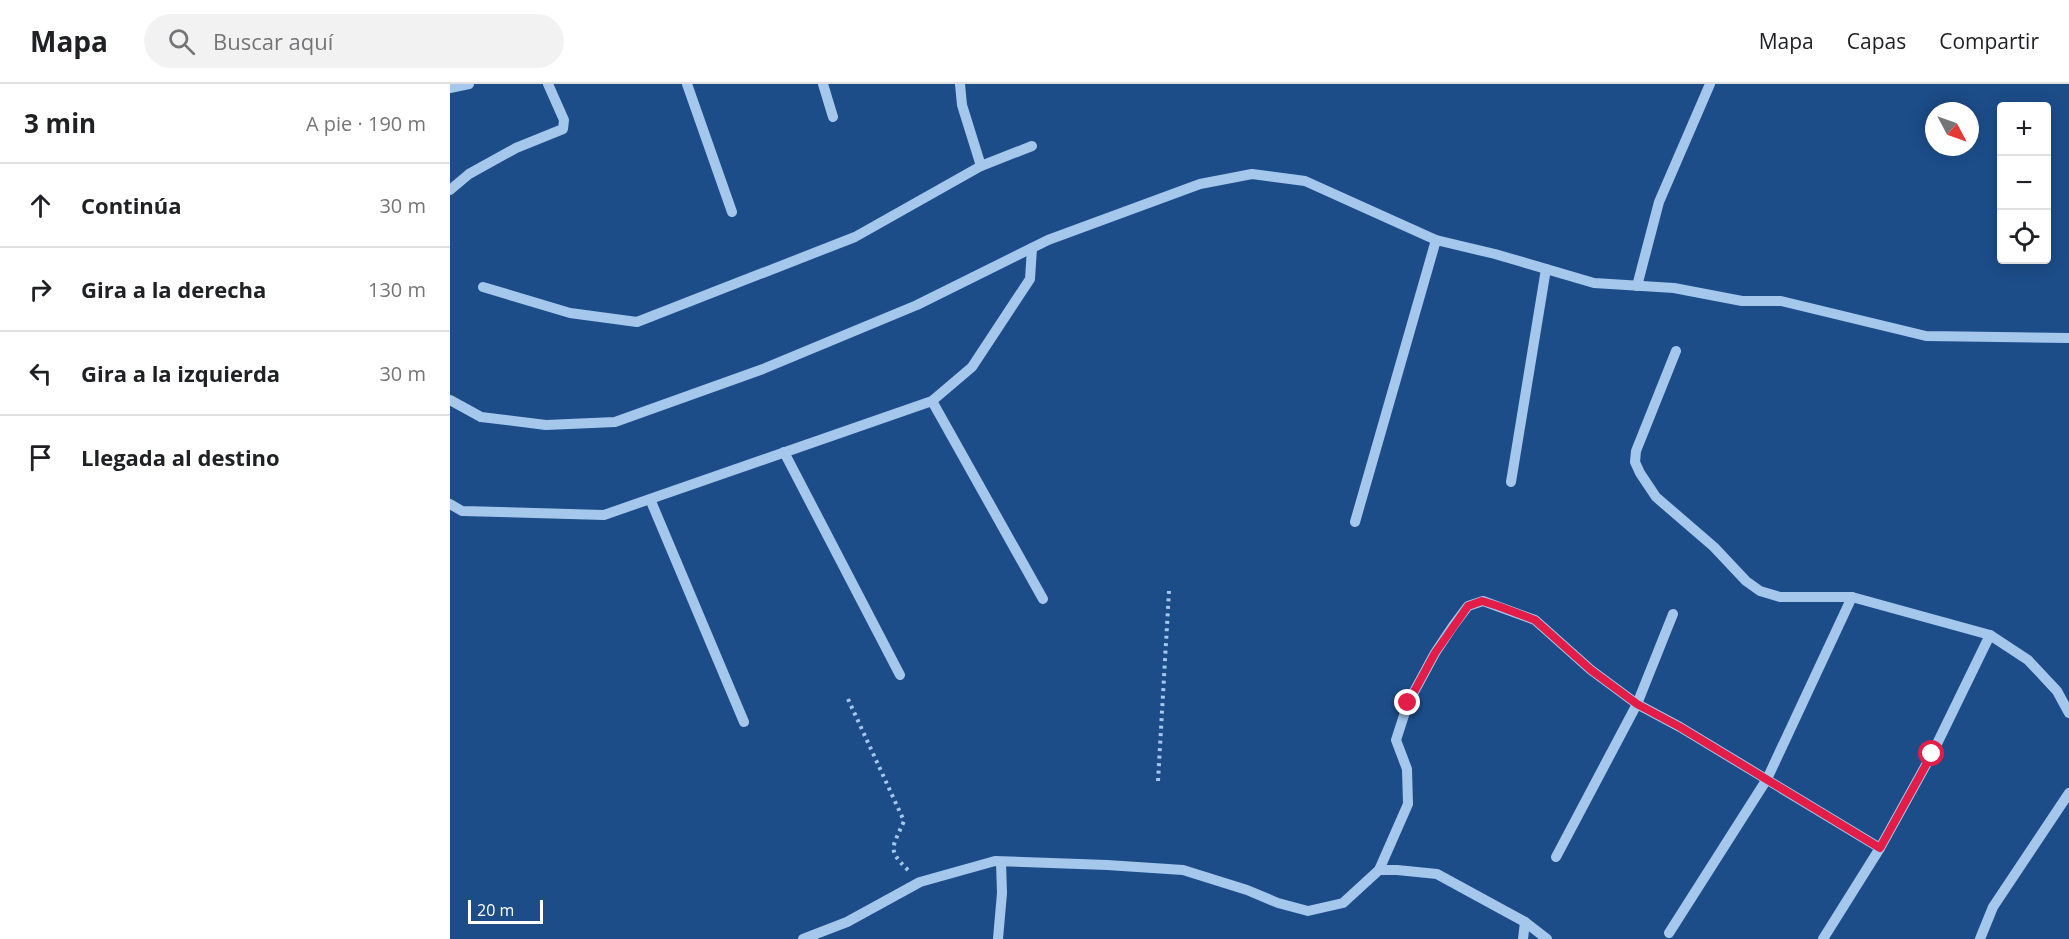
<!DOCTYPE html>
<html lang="es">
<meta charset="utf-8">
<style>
body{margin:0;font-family:"Open Sans",sans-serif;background:#f2f2f2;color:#202124}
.controls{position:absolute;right:18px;top:18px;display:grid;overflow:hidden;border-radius:6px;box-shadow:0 3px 15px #0003}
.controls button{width:54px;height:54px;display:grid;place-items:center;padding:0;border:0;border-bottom:2px solid #e0e0e0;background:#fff;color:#202124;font:30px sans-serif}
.compass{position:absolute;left:1475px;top:18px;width:54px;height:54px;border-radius:50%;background:#fff;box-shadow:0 3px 15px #0003;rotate:131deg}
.scale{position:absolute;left:18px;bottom:15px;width:75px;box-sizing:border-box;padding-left:6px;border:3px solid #fff;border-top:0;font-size:16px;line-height:21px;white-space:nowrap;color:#fff;-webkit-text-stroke:4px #1c4d89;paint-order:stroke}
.stop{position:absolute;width:18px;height:18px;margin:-14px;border:4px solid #e11d48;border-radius:50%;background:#fff}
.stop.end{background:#e11d48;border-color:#fff;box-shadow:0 2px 6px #0008}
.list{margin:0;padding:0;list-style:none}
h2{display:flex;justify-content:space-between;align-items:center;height:78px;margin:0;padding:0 24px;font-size:26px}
h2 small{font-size:20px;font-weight:400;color:#757577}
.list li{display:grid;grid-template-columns:39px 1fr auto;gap:18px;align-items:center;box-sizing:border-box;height:84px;padding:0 24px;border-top:2px solid #e0e0e0}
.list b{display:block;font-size:22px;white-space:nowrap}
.list em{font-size:20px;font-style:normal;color:#757577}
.icon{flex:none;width:33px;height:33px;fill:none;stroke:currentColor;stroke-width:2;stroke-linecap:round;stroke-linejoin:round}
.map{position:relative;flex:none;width:1619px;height:855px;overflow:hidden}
header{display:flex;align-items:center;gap:36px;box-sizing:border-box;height:84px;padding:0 30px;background:#fff;border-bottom:2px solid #e0e0e0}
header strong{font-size:28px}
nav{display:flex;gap:33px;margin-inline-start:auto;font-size:21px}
.search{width:420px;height:54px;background:#f2f2f2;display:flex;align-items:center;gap:15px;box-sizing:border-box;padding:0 21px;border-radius:33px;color:#757577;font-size:22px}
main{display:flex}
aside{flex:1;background:#fff}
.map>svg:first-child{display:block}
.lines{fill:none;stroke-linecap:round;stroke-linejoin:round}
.path{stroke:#a5c7ec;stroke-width:4;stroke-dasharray:3 4.5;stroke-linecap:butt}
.minor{stroke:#a5c7ec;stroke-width:10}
.route{stroke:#e11d48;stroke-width:8}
</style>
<header>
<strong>Mapa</strong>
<div class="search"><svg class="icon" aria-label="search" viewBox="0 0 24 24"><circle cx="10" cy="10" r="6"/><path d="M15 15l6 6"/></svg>Buscar aquí</div>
<nav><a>Mapa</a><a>Capas</a><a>Compartir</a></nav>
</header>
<main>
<aside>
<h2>3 min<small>A pie · 190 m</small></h2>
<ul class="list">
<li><svg class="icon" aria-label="ahead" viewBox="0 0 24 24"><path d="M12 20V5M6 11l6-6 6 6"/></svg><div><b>Continúa</b></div><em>30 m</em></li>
<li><svg class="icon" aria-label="right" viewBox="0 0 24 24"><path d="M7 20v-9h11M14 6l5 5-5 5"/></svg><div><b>Gira a la derecha</b></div><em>130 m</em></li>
<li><svg class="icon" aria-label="left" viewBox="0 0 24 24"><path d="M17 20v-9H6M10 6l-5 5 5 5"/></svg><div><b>Gira a la izquierda</b></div><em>30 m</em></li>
<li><svg class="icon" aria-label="arrive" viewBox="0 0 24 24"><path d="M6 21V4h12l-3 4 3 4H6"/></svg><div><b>Llegada al destino</b></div></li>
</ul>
</aside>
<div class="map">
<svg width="1619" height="855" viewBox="0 0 1619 855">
<rect width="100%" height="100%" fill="#1c4d89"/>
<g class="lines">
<g class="path">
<path d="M398 615 454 737C443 763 436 765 458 786"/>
<polyline points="708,697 719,507"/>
</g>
<g class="minor">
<polyline points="237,0 282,128"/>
<polyline points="373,0 383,33"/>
<polyline points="510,0 512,21 531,82"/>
<polyline points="0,4 19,0"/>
<polyline points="0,106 19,90 66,64 113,45 114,36 98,0"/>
<polyline points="1187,202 1209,118 1260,0"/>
<polyline points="33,203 120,229 187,238 405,153 531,82 582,62"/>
<polyline points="1226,267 1186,367 1185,378 1190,389 1206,413 1264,463 1296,497 1310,507 1330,513 1402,513 1540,551 1578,576 1607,607 1619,629"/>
<polyline points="0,316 31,333 96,341 165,338 313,285 467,221 598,156 750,100 802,90 855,97 986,156 1045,170 1144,199 1224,204 1292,217 1331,217 1476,252 1619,254"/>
<polyline points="482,317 593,515"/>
<polyline points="334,368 450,591"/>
<polyline points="1061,398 1096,185"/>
<polyline points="200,415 294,638"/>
<polyline points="0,420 12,427 154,431 482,317 522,283 580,195 582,164"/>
<polyline points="905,438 986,156"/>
<polyline points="1106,773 1187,620 1223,530"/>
<polyline points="929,786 958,720 957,685 946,656 958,619 985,569 1003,542 1018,522 1033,517 1085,536 1141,586 1187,620 1230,643 1430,764"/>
<polyline points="1219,849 1317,695 1402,513"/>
<polyline points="353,855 397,838 470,798 545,777 657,781 733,786 797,806 828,819 858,827 893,819 929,786 947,786 987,790 1075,838 1097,855"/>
<polyline points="548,855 552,809 551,778"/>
<polyline points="1073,855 1075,838"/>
<polyline points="1373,855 1430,764 1482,670 1540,551"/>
<polyline points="1530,855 1543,823 1619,709"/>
</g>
</g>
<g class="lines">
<polyline class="route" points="958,619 985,569 1018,522 1032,517 1048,522 1085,536 1141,586 1187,620 1230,643 1430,764 1482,670"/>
</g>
</svg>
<div class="controls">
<button>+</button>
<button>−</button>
<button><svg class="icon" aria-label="locate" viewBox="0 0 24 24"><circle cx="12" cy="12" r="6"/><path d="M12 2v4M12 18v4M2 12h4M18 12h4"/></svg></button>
</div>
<svg class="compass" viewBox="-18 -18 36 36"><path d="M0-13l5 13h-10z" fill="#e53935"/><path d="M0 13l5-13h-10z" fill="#757577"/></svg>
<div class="scale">20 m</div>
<div class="stop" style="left:1482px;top:670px"></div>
<div class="stop end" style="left:958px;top:619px"></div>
</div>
</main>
